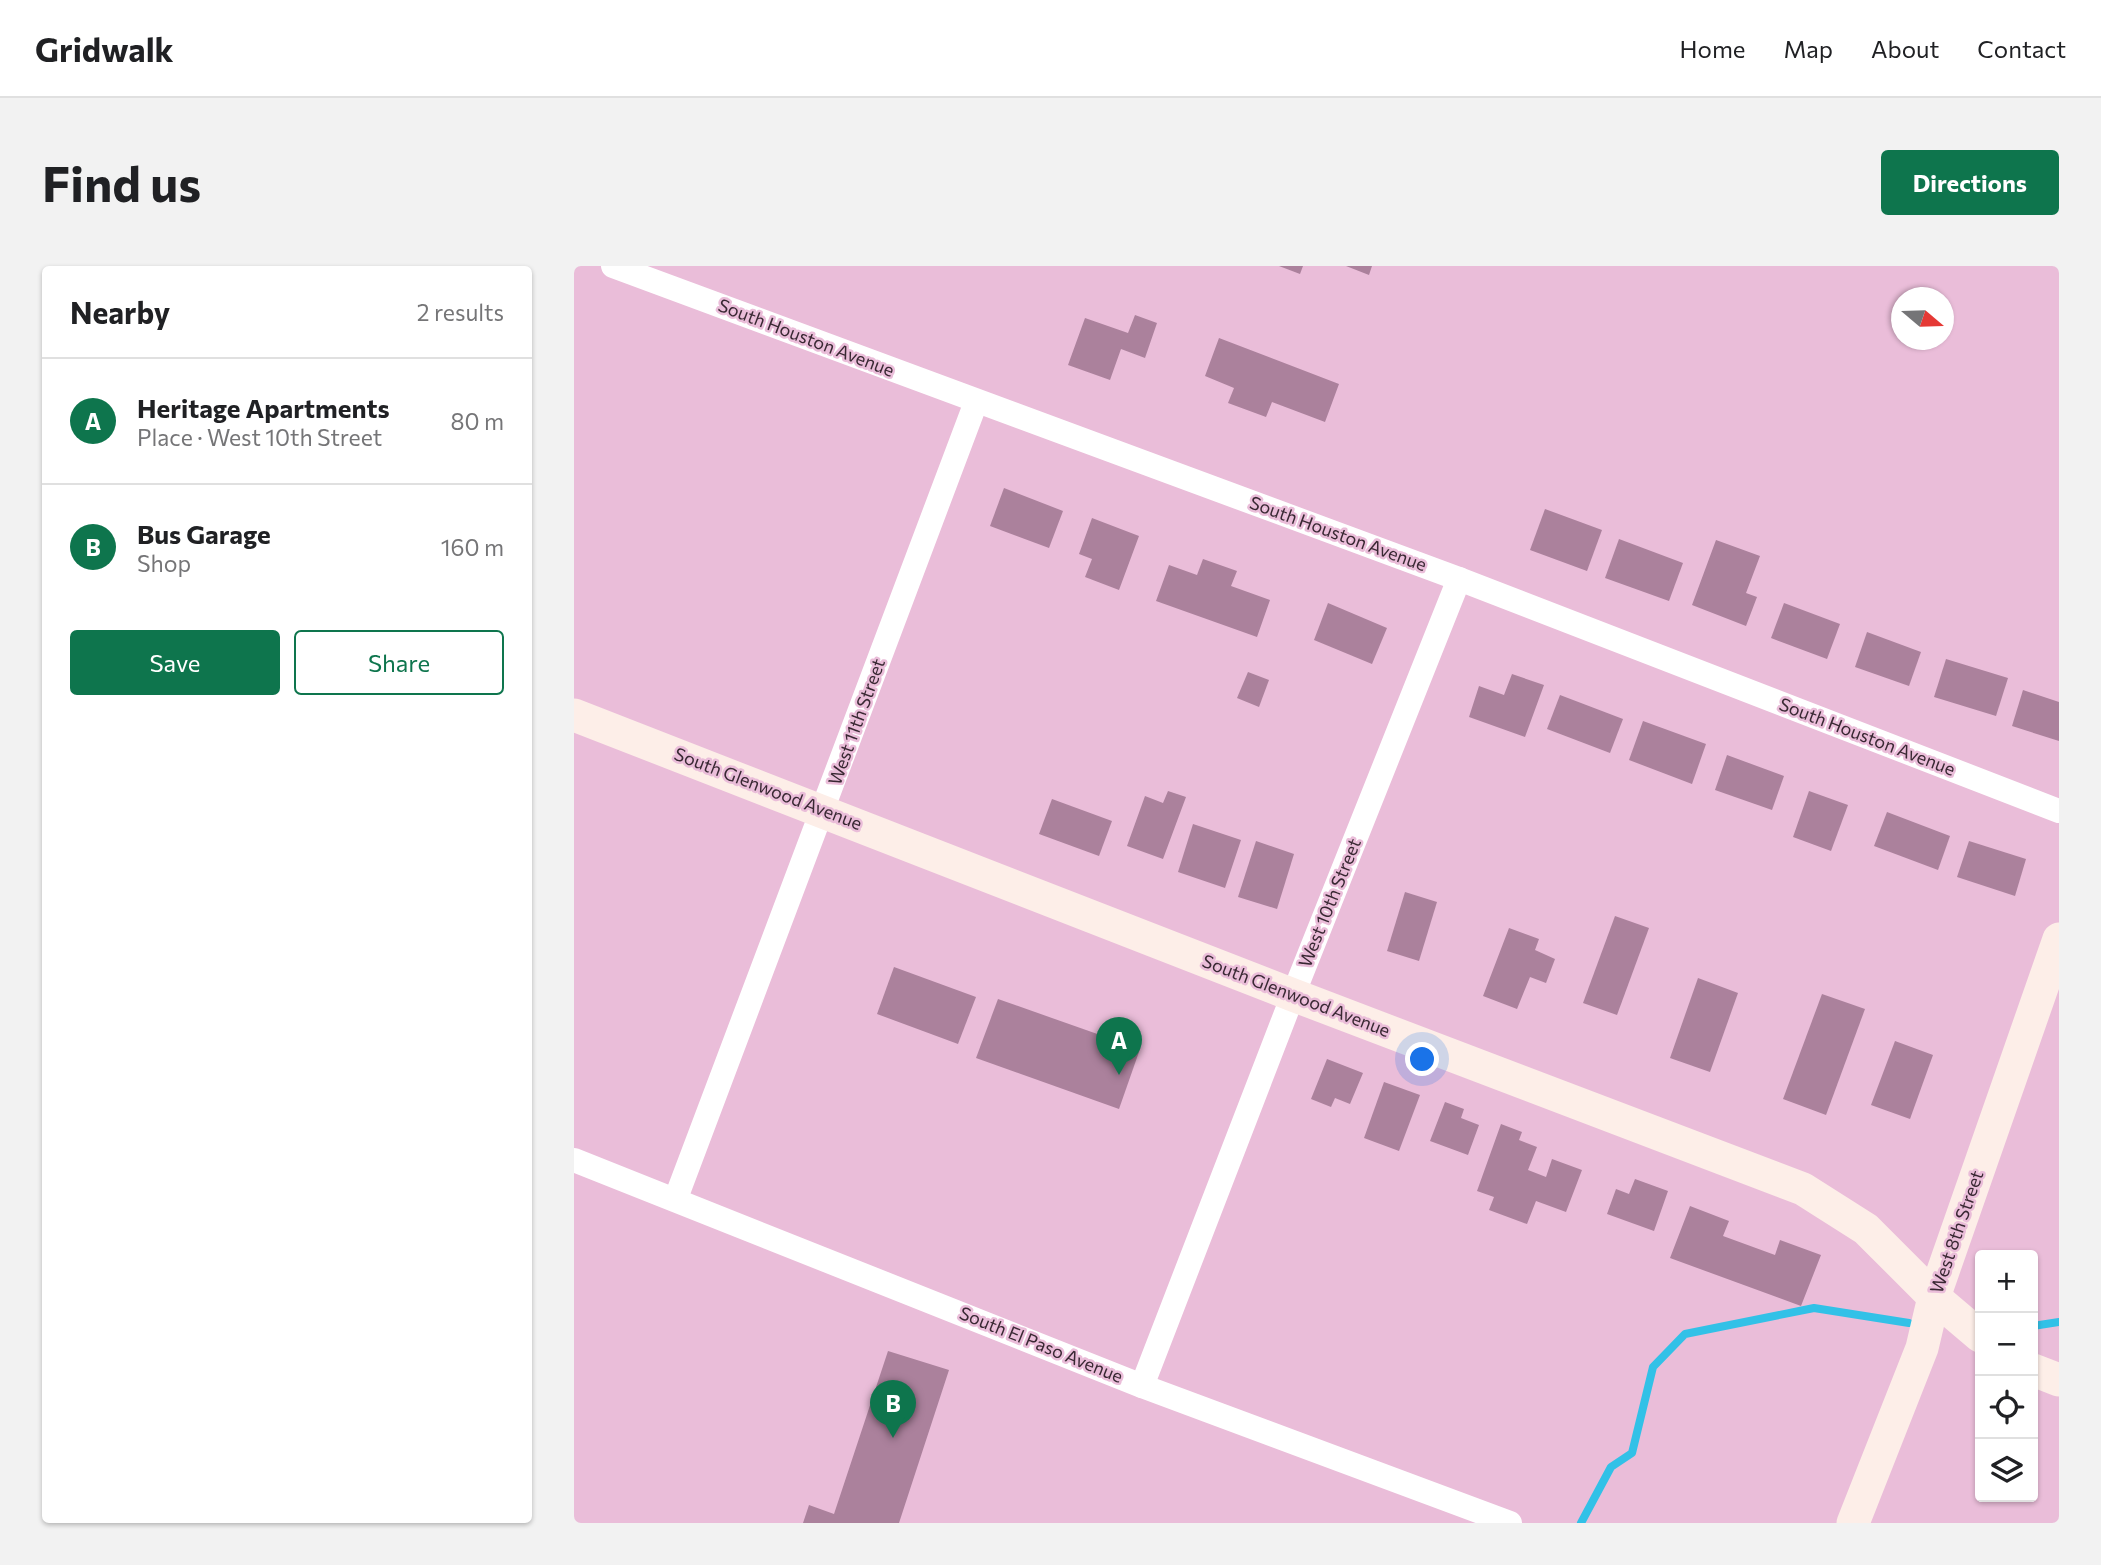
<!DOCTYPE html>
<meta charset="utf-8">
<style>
body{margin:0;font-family:Commissioner,sans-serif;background:#f2f2f2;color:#202124}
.controls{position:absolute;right:21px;bottom:21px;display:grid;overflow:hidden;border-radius:7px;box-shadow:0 2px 5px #0004}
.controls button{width:63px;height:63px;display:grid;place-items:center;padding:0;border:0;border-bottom:2px solid #e0e0e0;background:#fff;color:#202124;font:35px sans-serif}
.compass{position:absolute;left:1317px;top:21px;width:63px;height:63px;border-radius:50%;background:#fff;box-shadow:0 2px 5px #0004;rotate:109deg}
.you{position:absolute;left:849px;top:794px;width:24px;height:24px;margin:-18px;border:5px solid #fff;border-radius:50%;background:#1a73e8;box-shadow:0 0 0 10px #1a73e833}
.badge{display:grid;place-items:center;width:46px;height:46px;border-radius:50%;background:#0e754d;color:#fff;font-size:23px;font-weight:700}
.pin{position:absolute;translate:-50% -58px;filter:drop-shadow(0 2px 4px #0008)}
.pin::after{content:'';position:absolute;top:37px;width:24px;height:21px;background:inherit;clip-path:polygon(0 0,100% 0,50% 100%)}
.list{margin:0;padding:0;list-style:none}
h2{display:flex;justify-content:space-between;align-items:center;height:91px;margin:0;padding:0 28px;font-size:30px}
h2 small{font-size:23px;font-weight:400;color:#757577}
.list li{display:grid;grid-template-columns:46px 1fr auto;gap:21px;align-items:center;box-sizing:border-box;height:126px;padding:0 28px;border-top:2px solid #e0e0e0}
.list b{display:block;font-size:26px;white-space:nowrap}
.list p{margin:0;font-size:23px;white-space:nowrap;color:#757577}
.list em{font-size:23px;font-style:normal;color:#757577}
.actions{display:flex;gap:14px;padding:21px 28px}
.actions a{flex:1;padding:16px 0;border:2px solid #0e754d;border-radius:7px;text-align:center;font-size:24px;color:#0e754d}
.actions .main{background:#0e754d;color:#fff}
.icon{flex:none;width:38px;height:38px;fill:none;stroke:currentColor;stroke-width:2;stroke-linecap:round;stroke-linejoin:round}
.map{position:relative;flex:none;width:1485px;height:1257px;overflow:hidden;border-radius:7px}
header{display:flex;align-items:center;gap:42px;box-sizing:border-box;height:98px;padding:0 35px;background:#fff;border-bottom:2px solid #e0e0e0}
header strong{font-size:33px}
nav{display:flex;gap:38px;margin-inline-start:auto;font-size:24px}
.intro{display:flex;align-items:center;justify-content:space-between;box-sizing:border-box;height:168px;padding:0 42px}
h1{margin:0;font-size:49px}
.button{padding:18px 32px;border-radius:7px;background:#0e754d;color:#fff;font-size:24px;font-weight:700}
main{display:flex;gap:42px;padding:0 42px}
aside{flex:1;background:#fff;border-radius:7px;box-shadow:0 2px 5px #0004}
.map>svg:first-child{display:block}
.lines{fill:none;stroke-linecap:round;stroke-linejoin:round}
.stream{stroke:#32c1e7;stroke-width:8}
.building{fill:#ab819c}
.street{stroke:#fff;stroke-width:24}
.secondary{stroke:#fdeee8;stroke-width:33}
.labels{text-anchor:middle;stroke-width:5;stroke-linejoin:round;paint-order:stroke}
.street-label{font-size:18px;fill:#392833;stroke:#eabdd9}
</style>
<header>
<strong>Gridwalk</strong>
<nav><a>Home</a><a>Map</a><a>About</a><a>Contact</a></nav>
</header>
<div class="intro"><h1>Find us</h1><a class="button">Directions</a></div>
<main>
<aside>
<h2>Nearby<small>2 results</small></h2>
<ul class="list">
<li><span class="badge">A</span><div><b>Heritage Apartments</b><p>Place · West 10th Street</p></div><em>80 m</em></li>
<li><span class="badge">B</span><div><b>Bus Garage</b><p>Shop</p></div><em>160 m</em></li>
</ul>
<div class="actions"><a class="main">Save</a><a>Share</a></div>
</aside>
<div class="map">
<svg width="1485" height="1257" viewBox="0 0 1485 1257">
<rect width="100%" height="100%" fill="#eabdd9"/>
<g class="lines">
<g class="stream">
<polyline points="1459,1060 1485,1056"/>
<polyline points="1007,1257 1037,1201 1058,1187 1079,1101 1111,1068 1240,1042 1335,1057"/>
</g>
</g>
<g class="building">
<polygon points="705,0 729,0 726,8"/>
<polygon points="772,0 798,0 795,9"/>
<polygon points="561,49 583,57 571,92 547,83 536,114 494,99 511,52 554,67"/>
<polygon points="645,72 765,118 751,156 698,136 692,151 654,137 660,122 631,110"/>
<polygon points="430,222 489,245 475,282 416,260"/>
<polygon points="971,243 1028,264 1013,305 956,284"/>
<polygon points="518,252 565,270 545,324 511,311 518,293 505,288"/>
<polygon points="1045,273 1109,297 1095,335 1031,312"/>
<polygon points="1142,274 1186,290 1172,327 1183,331 1172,360 1118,339"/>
<polygon points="629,293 663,305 657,320 696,334 683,371 582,335 595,299 623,309"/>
<polygon points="754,337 813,362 798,398 740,374"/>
<polygon points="1210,337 1266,358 1253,393 1197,372"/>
<polygon points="1293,366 1347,386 1335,420 1281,401"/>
<polygon points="1372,393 1434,412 1422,450 1360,431"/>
<polygon points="674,406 695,414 685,441 663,432"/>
<polygon points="938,408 970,419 951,471 895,451 905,420 930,429"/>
<polygon points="1449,424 1485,436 1485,475 1438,460"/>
<polygon points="986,429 1049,453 1036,487 973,463"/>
<polygon points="1069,455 1132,478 1118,518 1055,494"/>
<polygon points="1153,489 1210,510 1198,544 1141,524"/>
<polygon points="594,525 612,531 589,593 553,580 571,530 589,537"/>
<polygon points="1235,525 1274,539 1257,585 1219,571"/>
<polygon points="478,533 538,555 525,590 465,568"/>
<polygon points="1313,546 1376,570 1364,604 1300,580"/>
<polygon points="619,558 667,574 651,622 604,606"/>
<polygon points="682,575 720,588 703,643 664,631"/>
<polygon points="1395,575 1452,593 1441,630 1383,611"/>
<polygon points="831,626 863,636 845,695 813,685"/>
<polygon points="1041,650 1075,662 1043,749 1009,737"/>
<polygon points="935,662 965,673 961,684 981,693 972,717 956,711 943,743 909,730"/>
<polygon points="320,701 402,731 384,778 303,748"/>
<polygon points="1124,712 1164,727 1136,806 1096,792"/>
<polygon points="1248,728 1291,743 1252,849 1209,833"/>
<polygon points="424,733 566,783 545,843 402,792"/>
<polygon points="1321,775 1359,789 1336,853 1297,839"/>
<polygon points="753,793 789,807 776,838 761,832 757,841 737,833"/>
<polygon points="810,816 846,829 825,885 790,872"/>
<polygon points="871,836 890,843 887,852 905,859 894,889 856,875"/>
<polygon points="927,858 948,866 945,874 963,881 954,904 972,911 978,893 1008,904 992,946 962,935 953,958 915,944 920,931 903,925"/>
<polygon points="1061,913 1094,925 1080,965 1033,948 1042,923 1055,928"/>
<polygon points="1116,940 1155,955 1149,970 1201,989 1206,974 1247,989 1227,1040 1096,992"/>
<polygon points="314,1085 375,1104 325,1257 229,1257 235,1239 260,1248"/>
</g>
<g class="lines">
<g class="street">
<polyline points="39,0 885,313 1485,545"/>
<polyline points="0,894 568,1120 936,1257"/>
<polyline points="102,932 402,136"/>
<polyline points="568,1120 719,729 885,313"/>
</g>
<g class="secondary">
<polyline points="0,449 719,729 1229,923 1292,963 1360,1031 1406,1070"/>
<polyline points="1459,1104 1485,1114"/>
<polyline points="1279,1257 1348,1082 1360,1031 1485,673"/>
</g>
</g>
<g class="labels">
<g class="street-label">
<text transform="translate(232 72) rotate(21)" y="6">South Houston Avenue</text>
<text transform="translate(764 268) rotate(20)" y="6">South Houston Avenue</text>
<text transform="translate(283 456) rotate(-70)" y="6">West 11th Street</text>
<text transform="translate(1293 471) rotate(21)" y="6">South Houston Avenue</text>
<text transform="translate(194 523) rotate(21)" y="6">South Glenwood Avenue</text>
<text transform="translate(756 637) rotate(-68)" y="6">West 10th Street</text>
<text transform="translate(722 730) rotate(21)" y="6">South Glenwood Avenue</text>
<text transform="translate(1383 966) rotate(-71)" y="6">West 8th Street</text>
<text transform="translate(467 1079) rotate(22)" y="6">South El Paso Avenue</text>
</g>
</g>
</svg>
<div class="controls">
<button>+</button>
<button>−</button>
<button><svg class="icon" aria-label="locate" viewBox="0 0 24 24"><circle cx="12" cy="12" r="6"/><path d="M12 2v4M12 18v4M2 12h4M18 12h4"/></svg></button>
<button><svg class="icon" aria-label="layers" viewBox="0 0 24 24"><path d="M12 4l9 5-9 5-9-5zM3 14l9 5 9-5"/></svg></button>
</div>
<svg class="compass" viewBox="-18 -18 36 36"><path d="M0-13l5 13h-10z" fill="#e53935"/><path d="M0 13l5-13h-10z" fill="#757577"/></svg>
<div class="you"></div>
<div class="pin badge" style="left:545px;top:809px">A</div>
<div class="pin badge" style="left:319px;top:1172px">B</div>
</div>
</main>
